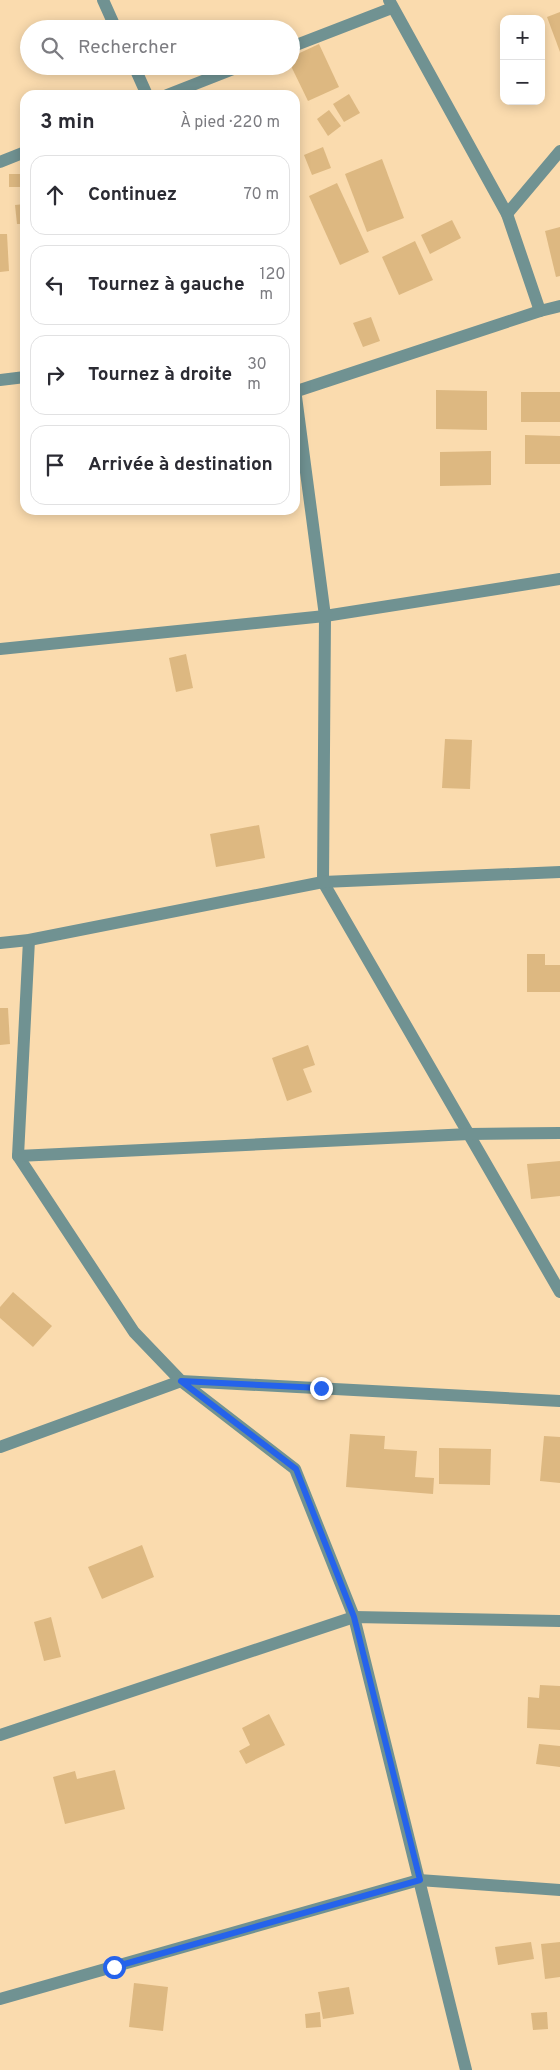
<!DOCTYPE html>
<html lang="fr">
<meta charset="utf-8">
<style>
body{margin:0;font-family:Overpass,sans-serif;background:#f2f2f3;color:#2b2b33}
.controls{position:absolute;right:15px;top:15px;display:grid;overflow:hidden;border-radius:10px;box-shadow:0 2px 12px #0003}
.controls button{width:45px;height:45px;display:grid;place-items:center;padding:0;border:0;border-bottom:1px solid #e1e1e2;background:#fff;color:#2b2b33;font:25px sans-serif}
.stop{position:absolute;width:15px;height:15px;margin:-11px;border:4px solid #2563eb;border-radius:50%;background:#fff}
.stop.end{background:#2563eb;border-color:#fff;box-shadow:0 1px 5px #0008}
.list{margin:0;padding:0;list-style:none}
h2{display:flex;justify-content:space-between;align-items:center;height:65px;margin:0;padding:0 20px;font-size:21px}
h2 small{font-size:16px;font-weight:400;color:#7c7c81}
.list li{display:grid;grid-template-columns:32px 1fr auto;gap:15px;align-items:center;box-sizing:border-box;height:80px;margin:0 10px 10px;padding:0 10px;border:1px solid #e1e1e2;border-radius:15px}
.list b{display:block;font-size:19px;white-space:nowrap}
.list em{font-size:16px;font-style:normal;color:#7c7c81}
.icon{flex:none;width:28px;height:28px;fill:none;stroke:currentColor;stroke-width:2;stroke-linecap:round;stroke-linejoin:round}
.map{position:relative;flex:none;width:560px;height:2070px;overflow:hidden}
.search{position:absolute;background:#fff;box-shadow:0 2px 12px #0003;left:20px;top:20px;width:280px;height:55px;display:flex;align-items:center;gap:12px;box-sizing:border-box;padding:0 18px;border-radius:28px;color:#7c7c81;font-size:19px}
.panel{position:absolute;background:#fff;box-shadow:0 2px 12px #0003;left:20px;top:90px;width:280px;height:425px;border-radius:15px}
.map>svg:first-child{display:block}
.building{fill:#ddb881}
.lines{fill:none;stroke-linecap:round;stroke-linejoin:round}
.minor{stroke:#709292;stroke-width:12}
.route{stroke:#2563eb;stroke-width:6}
</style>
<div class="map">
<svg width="560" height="2070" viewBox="0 0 560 2070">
<rect width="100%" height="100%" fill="#fadbae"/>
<g class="building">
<polygon points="560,12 560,52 547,17"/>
<polygon points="319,44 339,87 308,101 291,66 291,57"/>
<polygon points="349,94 360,113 344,122 333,104"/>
<polygon points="329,110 341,126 328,136 317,119"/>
<polygon points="323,147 331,168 312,175 304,155"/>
<polygon points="382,159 404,218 367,232 345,174"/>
<rect x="9" y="174" width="16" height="13"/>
<polygon points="337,183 369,252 340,265 309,196"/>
<polygon points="25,204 25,224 17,224 15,205"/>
<polygon points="452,220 461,238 430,254 421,235"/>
<polygon points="560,227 560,276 556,277 545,231"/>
<polygon points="0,234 7,234 9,271 0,272"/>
<polygon points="415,241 433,280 399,295 382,257"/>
<polygon points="371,317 380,341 363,347 353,323"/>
<polygon points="436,390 487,391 487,430 436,429"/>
<rect x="521" y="392" width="39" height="30"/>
<polygon points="525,435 560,436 560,464 525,464"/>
<polygon points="491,451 491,485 440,486 440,452"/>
<polygon points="186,654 193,688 176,692 169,658"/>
<polygon points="445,739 472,740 470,789 442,788"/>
<polygon points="259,825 265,858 216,867 210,834"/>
<polygon points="527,954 545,954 545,965 560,965 560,992 527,992"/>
<polygon points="0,1008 8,1008 10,1044 0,1045"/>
<polygon points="308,1045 315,1065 303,1069 312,1092 287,1101 272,1058"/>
<polygon points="560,1161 560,1196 531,1199 527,1164"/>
<polygon points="13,1292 52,1326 33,1347 0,1318 0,1307"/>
<polygon points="350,1434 385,1436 384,1449 417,1451 415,1477 434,1478 433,1494 346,1487"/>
<polygon points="544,1436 560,1437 560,1483 540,1481"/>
<polygon points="439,1448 491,1449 490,1485 439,1484"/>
<polygon points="142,1545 154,1577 102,1599 88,1567"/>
<polygon points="51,1617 61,1657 44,1661 34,1622"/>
<polygon points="540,1685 560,1686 560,1730 527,1728 528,1697 539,1698"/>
<polygon points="269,1714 285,1745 246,1764 239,1751 250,1745 242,1728"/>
<polygon points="539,1744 560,1746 560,1767 536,1764"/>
<polygon points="115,1770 125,1809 65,1824 53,1777 75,1771 77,1779"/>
<polygon points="531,1942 534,1959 498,1965 495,1947"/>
<polygon points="560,1942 560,1977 545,1979 541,1944"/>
<polygon points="134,1983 168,1987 163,2031 129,2027"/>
<polygon points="349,1987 354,2014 323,2019 318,1992"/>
<polygon points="320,2012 321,2027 306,2028 305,2014"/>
<polygon points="547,2012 548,2029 533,2030 531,2013"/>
</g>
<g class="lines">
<g class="minor">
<polyline points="103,0 116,29"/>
<polyline points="389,0 507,214 540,311"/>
<polyline points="291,47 392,8"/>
<polyline points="134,66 147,95"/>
<polyline points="167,95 241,66"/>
<polyline points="0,162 25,152"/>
<polyline points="507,214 560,151"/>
<polyline points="0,380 25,377"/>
<polyline points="295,389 325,616 323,882 560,1292"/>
<polyline points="297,391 540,311 560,306"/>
<polyline points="0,649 325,616 560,579"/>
<polyline points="29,940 18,1156 134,1332 181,1381 295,1469 354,1617 466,2070"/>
<polyline points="0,943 29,940 323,882 560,872"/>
<polyline points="18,1156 469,1134 560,1133"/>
<polyline points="0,1447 181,1381 560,1401"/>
<polyline points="0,1735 354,1617 560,1621"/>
<polyline points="0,1999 419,1880 560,1890"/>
</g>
</g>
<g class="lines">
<polyline class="route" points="114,1967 420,1880 354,1617 296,1469 181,1381 321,1388"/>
</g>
</svg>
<div class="controls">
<button>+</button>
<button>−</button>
</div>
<div class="stop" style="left:114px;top:1967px"></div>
<div class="stop end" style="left:321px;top:1388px"></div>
<div class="search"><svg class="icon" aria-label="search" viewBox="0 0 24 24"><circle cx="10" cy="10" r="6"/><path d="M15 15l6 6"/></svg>Rechercher</div>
<section class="panel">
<h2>3 min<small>À pied · 220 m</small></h2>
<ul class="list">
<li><svg class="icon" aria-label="ahead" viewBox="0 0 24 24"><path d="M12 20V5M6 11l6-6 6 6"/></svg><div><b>Continuez</b></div><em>70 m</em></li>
<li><svg class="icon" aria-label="left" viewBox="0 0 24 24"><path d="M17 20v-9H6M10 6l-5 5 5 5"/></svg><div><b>Tournez à gauche</b></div><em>120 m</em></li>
<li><svg class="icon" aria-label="right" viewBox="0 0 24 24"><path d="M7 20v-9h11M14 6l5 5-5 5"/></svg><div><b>Tournez à droite</b></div><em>30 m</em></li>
<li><svg class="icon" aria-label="arrive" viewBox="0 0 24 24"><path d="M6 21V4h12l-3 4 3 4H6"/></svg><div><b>Arrivée à destination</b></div></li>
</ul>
</section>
</div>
